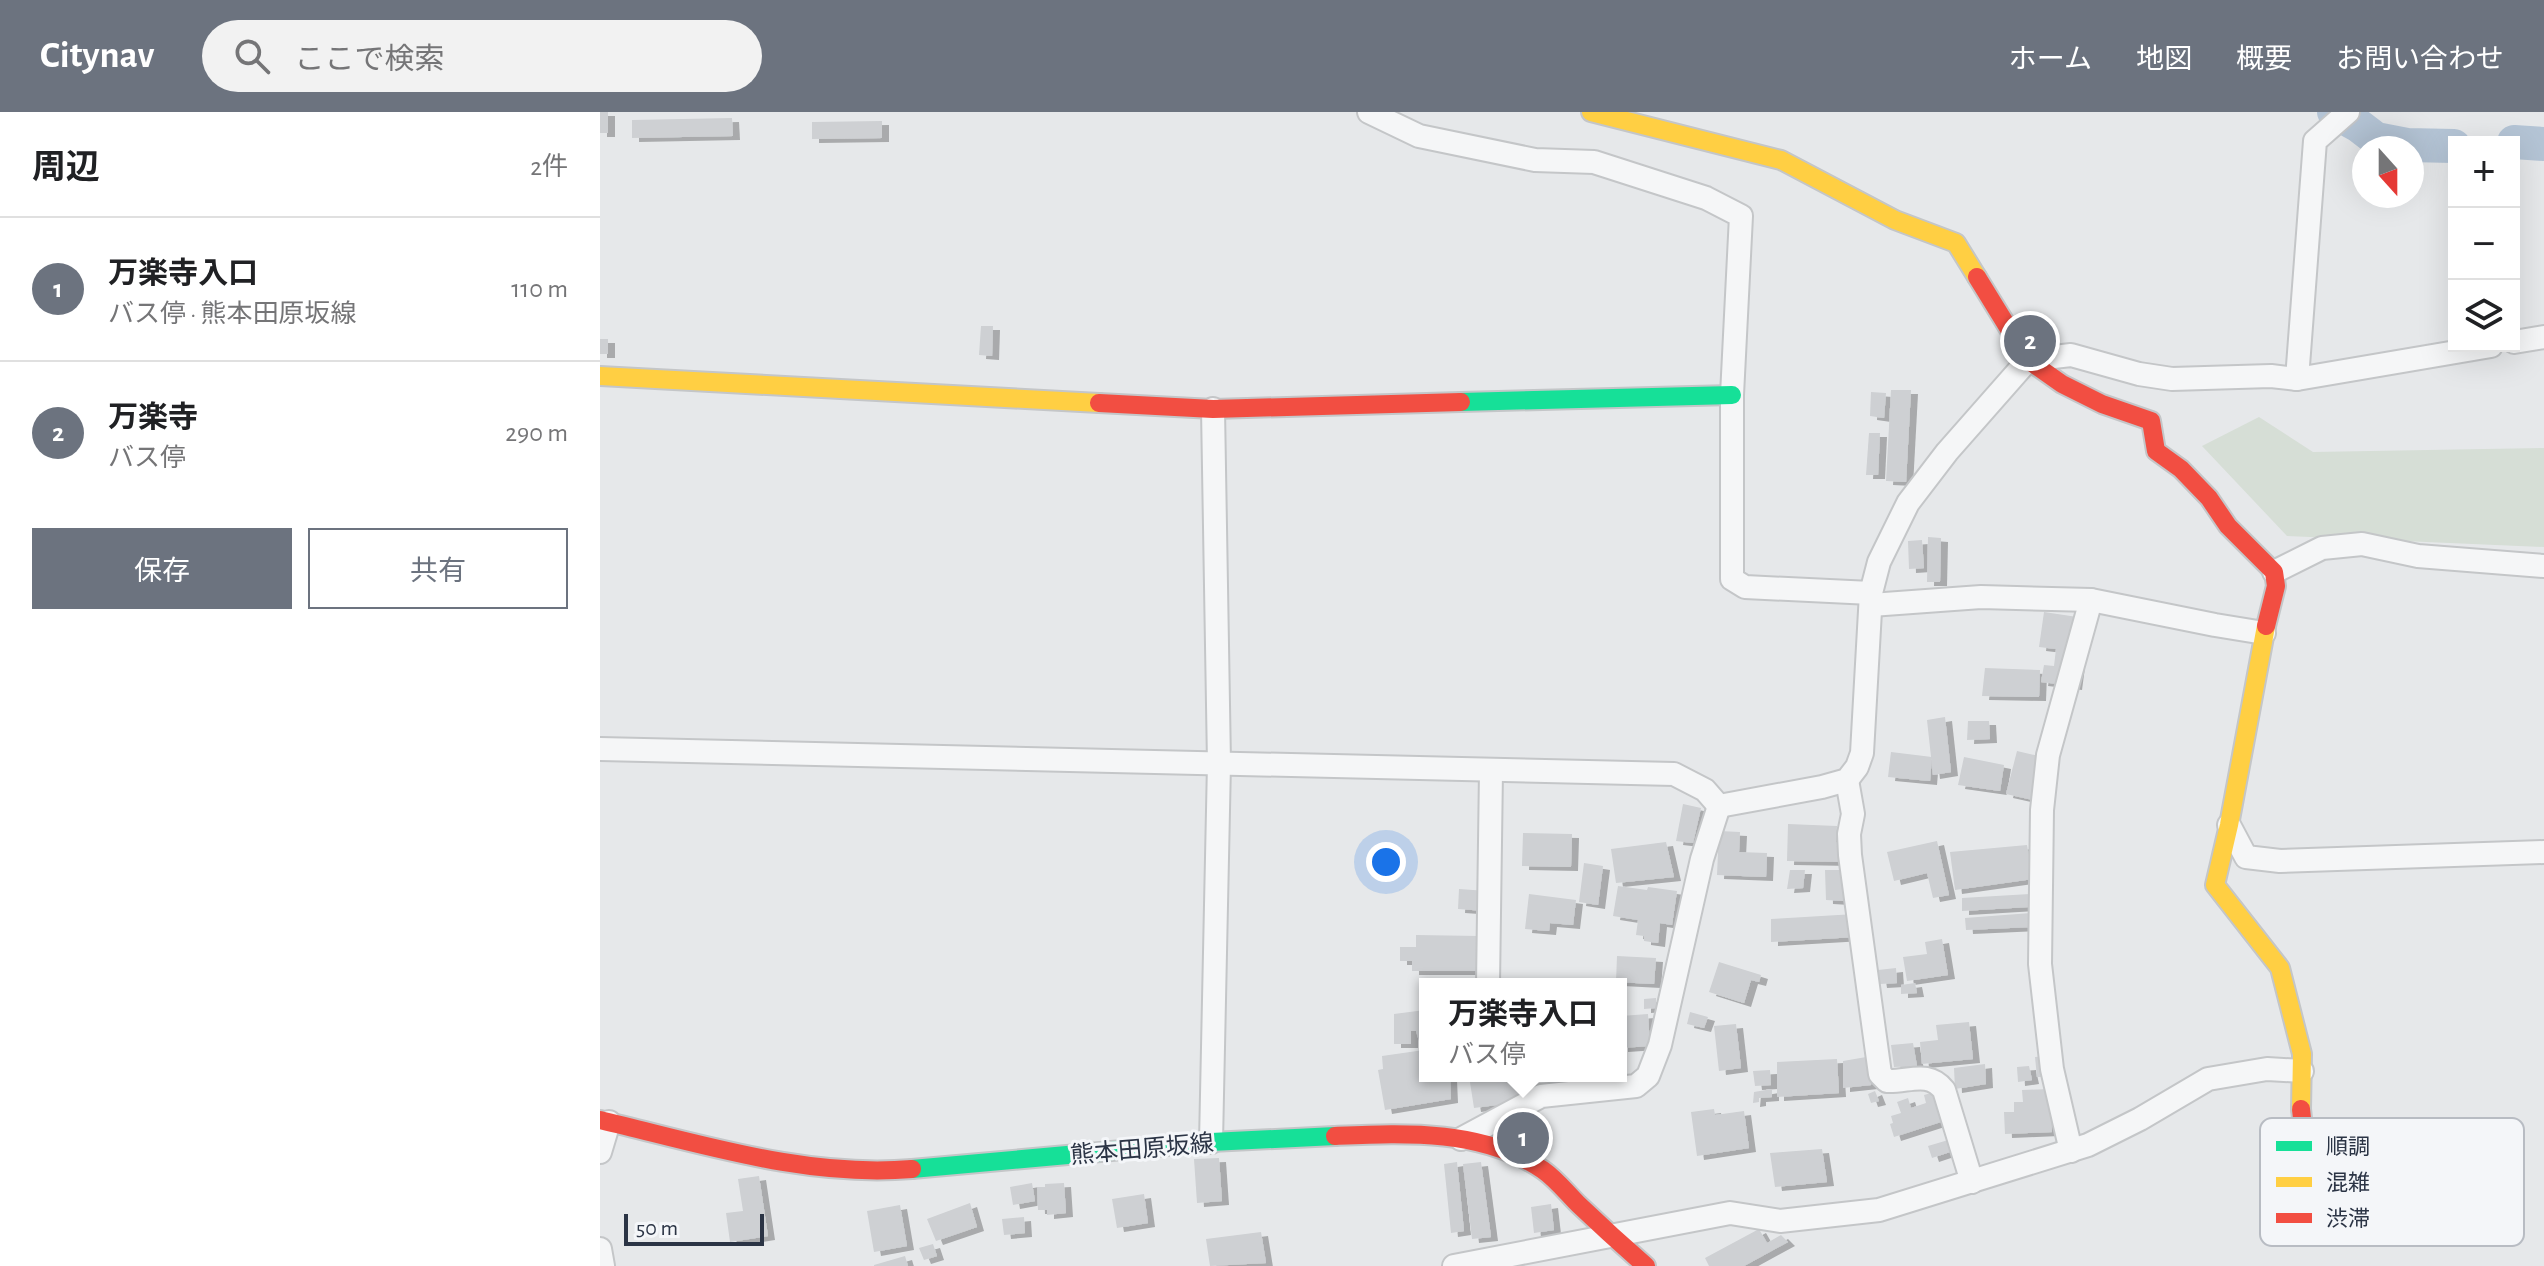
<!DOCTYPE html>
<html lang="ja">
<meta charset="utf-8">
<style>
body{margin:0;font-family:"Alegreya Sans","Noto Sans JP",sans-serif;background:#f2f2f2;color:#202124}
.controls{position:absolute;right:24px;top:24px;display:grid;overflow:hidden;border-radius:0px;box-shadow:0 8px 32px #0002}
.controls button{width:72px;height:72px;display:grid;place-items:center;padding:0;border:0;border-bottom:2px solid #e0e0e0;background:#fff;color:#202124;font:40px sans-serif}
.compass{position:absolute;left:1752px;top:24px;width:72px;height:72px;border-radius:50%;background:#fff;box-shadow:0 8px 32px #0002;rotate:159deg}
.scale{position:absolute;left:24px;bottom:20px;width:140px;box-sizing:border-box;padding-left:8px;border:4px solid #2b3445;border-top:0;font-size:22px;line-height:28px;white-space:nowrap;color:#2b3445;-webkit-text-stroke:6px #f4f6f9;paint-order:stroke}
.you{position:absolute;left:786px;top:750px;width:28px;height:28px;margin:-20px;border:6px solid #fff;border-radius:50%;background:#1a73e8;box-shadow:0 0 0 12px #1a73e833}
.badge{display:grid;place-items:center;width:52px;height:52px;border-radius:50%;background:#6c737f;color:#fff;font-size:26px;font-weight:700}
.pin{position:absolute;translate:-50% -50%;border:4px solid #fff;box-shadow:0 2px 8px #0006}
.popup{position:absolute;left:819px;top:866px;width:208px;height:104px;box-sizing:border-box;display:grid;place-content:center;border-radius:0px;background:#fff;filter:drop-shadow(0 2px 6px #0005);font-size:26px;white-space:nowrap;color:#757577}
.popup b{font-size:30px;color:#202124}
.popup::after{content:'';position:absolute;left:50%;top:100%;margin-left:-16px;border:16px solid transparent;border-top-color:#fff}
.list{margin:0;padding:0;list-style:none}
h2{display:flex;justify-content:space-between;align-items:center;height:104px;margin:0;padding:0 32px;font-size:34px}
h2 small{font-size:26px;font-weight:400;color:#757577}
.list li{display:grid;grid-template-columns:52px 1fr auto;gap:24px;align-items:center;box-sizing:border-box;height:144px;padding:0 32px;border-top:2px solid #e0e0e0}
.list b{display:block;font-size:30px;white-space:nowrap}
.list p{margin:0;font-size:26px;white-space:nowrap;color:#757577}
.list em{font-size:26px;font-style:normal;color:#757577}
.actions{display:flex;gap:16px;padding:24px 32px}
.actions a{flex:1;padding:18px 0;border:2px solid #6c737f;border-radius:0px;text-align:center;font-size:28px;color:#6c737f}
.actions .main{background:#6c737f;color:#fff}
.icon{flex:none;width:44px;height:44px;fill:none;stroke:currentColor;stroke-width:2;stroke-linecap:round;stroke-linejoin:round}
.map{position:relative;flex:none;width:1944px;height:1154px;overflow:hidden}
header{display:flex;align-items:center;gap:48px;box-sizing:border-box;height:112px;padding:0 40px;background:#6c737f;color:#fff}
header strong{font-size:38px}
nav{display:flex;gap:44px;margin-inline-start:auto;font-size:28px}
.search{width:560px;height:72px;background:#f2f2f2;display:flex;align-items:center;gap:20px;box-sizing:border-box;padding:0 28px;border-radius:44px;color:#757577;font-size:30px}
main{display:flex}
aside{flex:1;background:#fff}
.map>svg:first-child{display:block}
.green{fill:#d6ded6}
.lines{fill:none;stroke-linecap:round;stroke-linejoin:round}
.river{stroke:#b4c4d5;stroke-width:34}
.building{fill:#ced0d3;filter:url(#shadow)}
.street-casing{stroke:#c4c6c8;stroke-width:26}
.fast-casing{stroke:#c4c6c8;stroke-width:22}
.slow-casing{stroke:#c4c6c8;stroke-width:22}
.jam-casing{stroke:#c4c6c8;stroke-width:22}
.street{stroke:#f5f6f7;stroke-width:22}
.fast{stroke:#16e098;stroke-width:18}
.slow{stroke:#ffcf43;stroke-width:18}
.jam{stroke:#f24e42;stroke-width:18}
.labels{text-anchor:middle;stroke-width:6;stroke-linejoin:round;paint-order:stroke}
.street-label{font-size:24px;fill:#2b3445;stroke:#f4f6f9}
.key{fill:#f4f6f9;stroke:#b8bcc3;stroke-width:2}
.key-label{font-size:22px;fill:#2b3445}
</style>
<header>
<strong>Citynav</strong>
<div class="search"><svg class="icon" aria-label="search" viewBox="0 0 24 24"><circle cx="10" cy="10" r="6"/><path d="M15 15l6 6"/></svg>ここで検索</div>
<nav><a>ホーム</a><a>地図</a><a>概要</a><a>お問い合わせ</a></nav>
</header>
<main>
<aside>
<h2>周辺<small>2件</small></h2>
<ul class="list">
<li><span class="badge">1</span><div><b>万楽寺入口</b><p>バス停 · 熊本田原坂線</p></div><em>110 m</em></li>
<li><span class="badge">2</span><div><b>万楽寺</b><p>バス停</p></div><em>290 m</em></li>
</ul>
<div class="actions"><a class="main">保存</a><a>共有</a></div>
</aside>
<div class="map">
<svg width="1944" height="1154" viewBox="0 0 1944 1154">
<defs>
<filter id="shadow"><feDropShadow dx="7" dy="4" stdDeviation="0" flood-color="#0004"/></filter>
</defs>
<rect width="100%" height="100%" fill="#e6e8ea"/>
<polygon class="green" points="1659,305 1713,340 1944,336 1944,435 1687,424 1602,334"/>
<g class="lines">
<g class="river">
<polyline points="1734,0 1759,14 1776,27 1807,33 1854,34"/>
<polyline points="1914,30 1944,32"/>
</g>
</g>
<g class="building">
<rect x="0" y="0" width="8" height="21"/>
<polygon points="132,6 133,24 32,26 32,8"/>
<polygon points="282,9 282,26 212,27 212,10"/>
<polygon points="381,214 393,214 392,244 379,243"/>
<rect x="0" y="227" width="8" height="15"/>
<polygon points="1291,278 1311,278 1306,370 1286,369"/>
<polygon points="1271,280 1286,281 1284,306 1270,304"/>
<polygon points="1269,321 1280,321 1278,363 1266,363"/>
<polygon points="1328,425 1341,426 1340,470 1327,470"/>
<polygon points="1322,428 1324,456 1309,457 1308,429"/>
<polygon points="1444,500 1484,506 1475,574 1441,570 1444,553 1454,554 1456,537 1439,535"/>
<polygon points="1385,556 1440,558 1439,585 1382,584"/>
<polygon points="1345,605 1351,660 1333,663 1327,608"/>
<polygon points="1368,609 1389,609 1390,627 1367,628"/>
<polygon points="1417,639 1443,645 1433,688 1406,682"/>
<polygon points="1291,640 1332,645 1330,669 1288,665"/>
<polygon points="1364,645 1404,653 1400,679 1358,673"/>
<polygon points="1083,692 1101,696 1093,731 1076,729"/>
<polygon points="1188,712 1237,714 1236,730 1245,731 1245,750 1187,749"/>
<polygon points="1119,719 1140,720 1139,740 1167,741 1166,765 1117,763"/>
<polygon points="923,721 972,722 971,755 922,754"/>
<polygon points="1337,729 1349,783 1333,786 1327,761 1294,769 1287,740"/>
<polygon points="1066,730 1074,765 1016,771 1011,737"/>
<polygon points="1427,733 1433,767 1355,778 1350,740"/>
<polygon points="984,751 1003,754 998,793 979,790"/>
<polygon points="1190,758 1205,758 1203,776 1187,777"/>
<polygon points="1225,758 1244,758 1243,789 1226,788"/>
<polygon points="1018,774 1047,778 1048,775 1077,779 1072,813 1060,811 1058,831 1044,829 1044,824 1036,823 1038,808 1013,804"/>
<polygon points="859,777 887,779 886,799 858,797"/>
<polygon points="929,782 976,788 973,813 950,811 949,819 925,817"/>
<polygon points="1430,782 1429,795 1362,799 1362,786"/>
<polygon points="1431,801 1432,815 1366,818 1365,806"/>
<polygon points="1255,802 1256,825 1171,830 1171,807"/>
<polygon points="816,823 880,824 879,859 812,859 812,849 800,849 800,835 816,835"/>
<polygon points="1342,827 1348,863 1307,869 1303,845 1327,842 1325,830"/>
<polygon points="1017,844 1056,846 1054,872 1016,870"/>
<polygon points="1119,850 1161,863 1159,870 1151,868 1144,891 1109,880"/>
<polygon points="1296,856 1297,871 1280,872 1278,858"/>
<polygon points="1315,871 1317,881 1301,882 1301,873"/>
<polygon points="1056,886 1056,896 1044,897 1044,887"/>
<polygon points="825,898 825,927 819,929 816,919 811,919 811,932 794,932 794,902"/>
<polygon points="1090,900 1108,905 1104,916 1087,912"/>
<polygon points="1048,902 1050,934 1021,936 1021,904"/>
<polygon points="1369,910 1373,947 1322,952 1320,930 1338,928 1336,913"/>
<polygon points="1136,912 1141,956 1119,959 1114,914"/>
<polygon points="1313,931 1317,954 1294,955 1291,933"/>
<polygon points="824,938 825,964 850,964 851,987 785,998 778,958 783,957 782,944"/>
<polygon points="1272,944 1271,973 1243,976 1243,949"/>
<polygon points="1446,944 1448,965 1437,965 1435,945"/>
<polygon points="1237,947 1239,981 1177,985 1177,950"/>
<polygon points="1385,952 1386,972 1355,977 1354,956"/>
<polygon points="1429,954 1432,968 1418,970 1417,955"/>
<polygon points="1170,958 1171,973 1155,974 1153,959"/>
<polygon points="869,964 916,964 920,990 874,996"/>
<polygon points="1172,977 1172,985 1159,986 1159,990 1153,991 1154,980"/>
<polygon points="1450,977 1452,1020 1405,1022 1404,1000 1414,1000 1414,990 1423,990 1422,978"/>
<polygon points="1275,979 1279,989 1271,991 1268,982"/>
<polygon points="1338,979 1347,1008 1294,1025 1290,1012 1293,1011 1291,1004 1301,1001 1297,990 1308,986 1311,996 1326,991 1324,983"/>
<polygon points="1114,997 1115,1003 1144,999 1149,1036 1097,1044 1091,1000"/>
<polygon points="1355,1026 1365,1054 1356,1057 1350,1040 1332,1046 1328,1034"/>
<polygon points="1222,1037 1227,1070 1175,1075 1170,1041"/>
<polygon points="619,1046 622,1089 597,1091 594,1047"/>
<polygon points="857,1050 864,1119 851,1121 844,1052"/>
<polygon points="881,1050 891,1125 872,1127 863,1052"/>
<polygon points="159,1064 168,1124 130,1130 126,1101 143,1099 138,1067"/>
<polygon points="432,1071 435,1089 413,1093 410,1075"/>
<polygon points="464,1071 466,1101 447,1103 447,1098 438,1098 437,1075 445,1075 445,1072"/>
<polygon points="544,1082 548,1111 517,1116 512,1087"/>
<polygon points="370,1091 377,1115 336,1129 327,1107"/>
<polygon points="951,1092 954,1118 934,1121 931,1095"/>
<polygon points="300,1093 307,1134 274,1140 267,1099"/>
<polygon points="424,1105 425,1121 404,1123 402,1107"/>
<polygon points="1159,1117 1167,1131 1181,1123 1188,1130 1144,1154 1109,1154 1105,1146"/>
<polygon points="661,1120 666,1151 610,1154 606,1127"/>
<polygon points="333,1132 337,1144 324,1148 319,1136"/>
<polygon points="305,1144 308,1154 274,1154 274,1153"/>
</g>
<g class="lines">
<defs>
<g id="street">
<polyline points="769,0 819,24 935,48 994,50 1106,86 1141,104 1132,283 1132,467 1145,475 1271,481"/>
<polyline points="1914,230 1944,225"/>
<polyline points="1697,267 1715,29 1748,0"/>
<polyline points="1674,460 1722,436 1762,432 1818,444 1944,454"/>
<polyline points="1271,493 1381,485 1491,488 1615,513 1664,521"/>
<polyline points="0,637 1074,662 1105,678 1119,694"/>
<path d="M1247 668 1253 702 1249 722 1250 743 1280 962 1287 969C1309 970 1328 958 1344 978L1372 1070"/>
<polyline points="1119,694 1222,675 1247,668 1257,655 1262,641 1271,481 1279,450 1308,391 1347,340 1428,248 1471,243 1539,262 1572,267 1671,264 1697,267 1891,234"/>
<polyline points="1629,713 1646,745 1680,749 1944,740"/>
<polyline points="888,872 891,659"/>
<polyline points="861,1027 941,984 1036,974 1048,964 1060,933 1102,747 1119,694"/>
<polyline points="611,1030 619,651 613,297"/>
<polyline points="1471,1039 1452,957 1440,852 1442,698 1448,643 1491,488"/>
<polyline points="0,1040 9,1010"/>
<polyline points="0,1137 3,1154"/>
<polyline points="854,1154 1130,1101 1180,1109 1279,1098 1488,1033 1540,1007 1608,967 1667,957 1702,959"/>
</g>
<g id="fast">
<polyline points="861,290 1132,283"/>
<polyline points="312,1057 611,1030 735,1024"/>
</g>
<g id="slow">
<polyline points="991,0 1181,48 1295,108 1356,131 1377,165"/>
<polyline points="0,264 499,291"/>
<polyline points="1666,514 1629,713 1615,773 1680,856 1702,942 1701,997"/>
</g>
<g id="jam">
<polyline points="1377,165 1428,248 1462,272 1502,292 1551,309 1556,339 1581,357 1609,386 1628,414 1674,460 1676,474 1666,514"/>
<polyline points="499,291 613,297 861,290"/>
<polyline points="1701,997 1712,1098 1726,1124"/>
<path d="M0 1008C102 1032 207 1066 312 1057"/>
<path d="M735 1024C805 1021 882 1017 943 1058 956 1067 967 1081 978 1092 1000 1113 1023 1134 1046 1154"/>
</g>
</defs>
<use href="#street" class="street-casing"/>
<use href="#fast" class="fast-casing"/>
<use href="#slow" class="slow-casing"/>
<use href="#jam" class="jam-casing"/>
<use href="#street" class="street"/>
<use href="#fast" class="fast"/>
<use href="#slow" class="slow"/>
<use href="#jam" class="jam"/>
</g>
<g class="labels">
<g class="street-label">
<text transform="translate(542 1037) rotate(-5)" y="8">熊本田原坂線</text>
</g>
</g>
<rect x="1660" y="1006" width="264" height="128" rx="12" class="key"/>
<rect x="1676" y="1029" width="36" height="10" fill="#16e098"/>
<rect x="1676" y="1065" width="36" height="10" fill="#ffcf43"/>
<rect x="1676" y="1101" width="36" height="10" fill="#f24e42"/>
<g class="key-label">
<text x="1726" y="1042">順調</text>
<text x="1726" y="1078">混雑</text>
<text x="1726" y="1114">渋滞</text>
</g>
</svg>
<div class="controls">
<button>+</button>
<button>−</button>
<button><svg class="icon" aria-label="layers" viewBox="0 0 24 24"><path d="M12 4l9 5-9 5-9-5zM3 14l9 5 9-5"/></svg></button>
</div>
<svg class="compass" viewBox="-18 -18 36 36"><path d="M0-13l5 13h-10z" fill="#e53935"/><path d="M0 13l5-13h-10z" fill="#757577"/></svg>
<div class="scale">50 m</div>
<div class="you"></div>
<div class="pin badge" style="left:923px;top:1026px">1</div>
<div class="popup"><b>万楽寺入口</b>バス停</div>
<div class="pin badge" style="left:1430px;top:229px">2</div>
</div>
</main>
